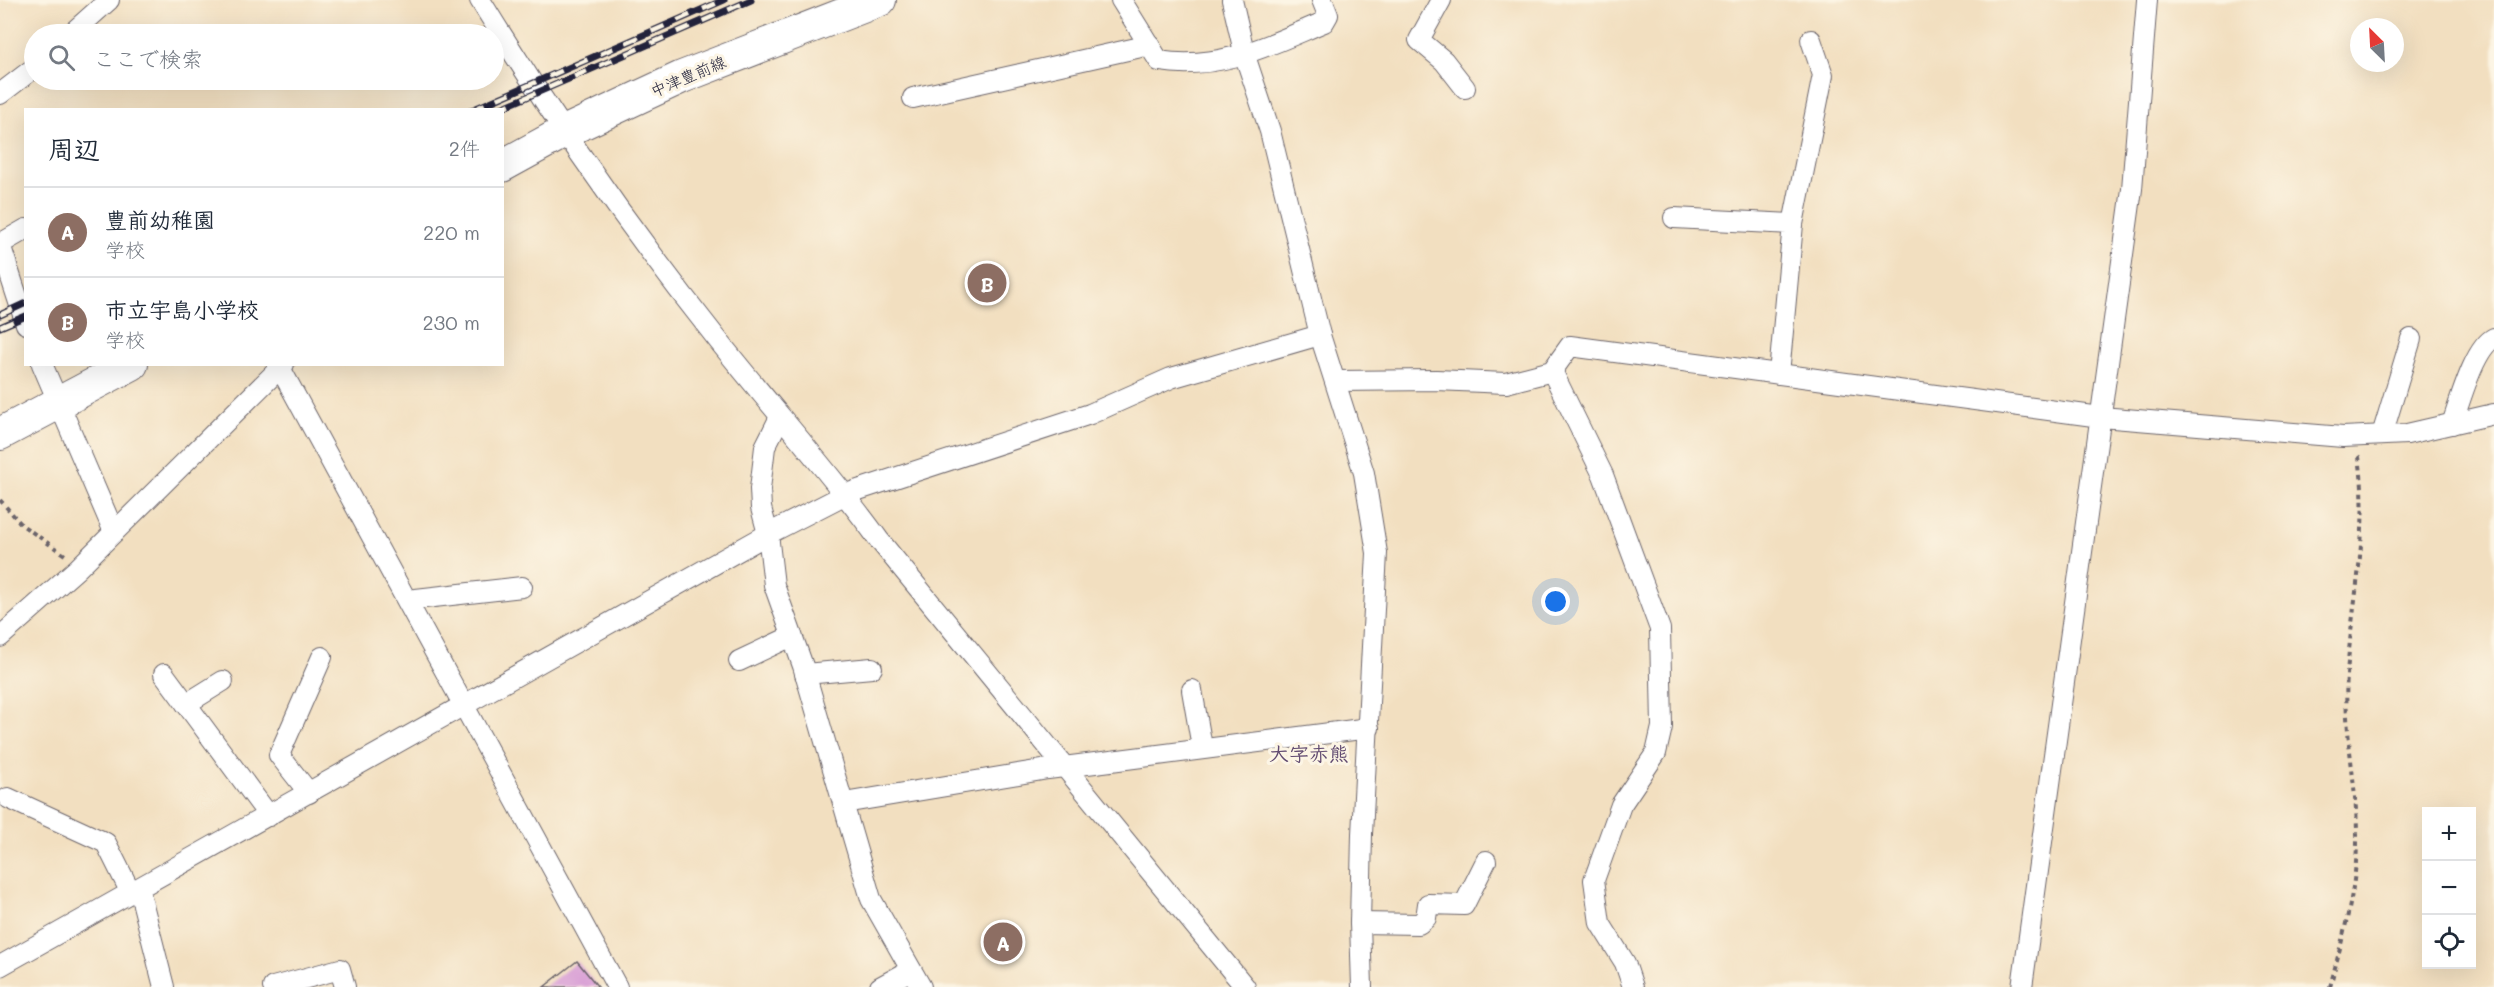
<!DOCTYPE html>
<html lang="ja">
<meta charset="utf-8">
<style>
body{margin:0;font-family:Mali,"Klee One",sans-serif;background:#f2f2f3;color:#1f2937}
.controls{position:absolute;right:18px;bottom:18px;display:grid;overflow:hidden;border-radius:0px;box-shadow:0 6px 24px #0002}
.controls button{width:54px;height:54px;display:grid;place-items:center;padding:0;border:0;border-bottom:2px solid #e0e1e3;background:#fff;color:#1f2937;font:30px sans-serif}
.compass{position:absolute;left:2350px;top:18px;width:54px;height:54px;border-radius:50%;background:#fff;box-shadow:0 6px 24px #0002;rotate:336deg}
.you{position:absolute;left:1556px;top:602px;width:21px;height:21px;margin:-15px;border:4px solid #fff;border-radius:50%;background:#1a73e8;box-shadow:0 0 0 9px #1a73e833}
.badge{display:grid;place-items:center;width:39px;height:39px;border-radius:50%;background:#d93025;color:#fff;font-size:20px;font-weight:700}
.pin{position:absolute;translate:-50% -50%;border:3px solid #fff;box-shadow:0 2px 6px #0006}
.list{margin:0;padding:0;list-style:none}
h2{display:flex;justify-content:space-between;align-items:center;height:78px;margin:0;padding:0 24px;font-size:26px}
h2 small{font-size:20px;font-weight:400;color:#747a83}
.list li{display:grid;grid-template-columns:39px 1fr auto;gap:18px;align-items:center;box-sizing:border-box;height:90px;padding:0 24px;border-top:2px solid #e0e1e3}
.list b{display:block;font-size:22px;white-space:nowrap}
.list p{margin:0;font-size:20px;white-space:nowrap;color:#747a83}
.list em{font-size:20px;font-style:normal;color:#747a83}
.icon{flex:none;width:33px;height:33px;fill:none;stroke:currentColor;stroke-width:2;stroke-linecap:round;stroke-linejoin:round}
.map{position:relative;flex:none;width:2494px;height:987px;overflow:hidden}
.search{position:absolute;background:#fff;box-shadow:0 6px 24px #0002;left:24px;top:24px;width:480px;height:66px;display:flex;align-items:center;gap:15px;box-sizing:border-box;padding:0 21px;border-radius:33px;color:#747a83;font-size:22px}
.panel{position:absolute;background:#fff;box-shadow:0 6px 24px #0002;left:24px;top:108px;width:480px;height:258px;border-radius:0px}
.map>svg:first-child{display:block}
.building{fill:#d698d4}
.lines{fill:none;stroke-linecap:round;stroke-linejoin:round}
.street-casing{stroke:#6b646a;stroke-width:22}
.primary-casing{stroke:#6b646a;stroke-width:34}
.path{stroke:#6b646a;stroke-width:4;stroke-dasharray:4.5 4.5;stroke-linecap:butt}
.street{stroke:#fff;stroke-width:20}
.primary{stroke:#fff;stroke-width:32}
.rail-casing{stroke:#22223b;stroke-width:7}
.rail{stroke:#fcf5e5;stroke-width:4.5;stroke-dasharray:14;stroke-linecap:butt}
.labels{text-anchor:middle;stroke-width:6;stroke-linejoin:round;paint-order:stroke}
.street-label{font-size:16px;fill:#22223b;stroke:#fcf5e5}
.quarter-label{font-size:20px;font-weight:bold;fill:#614b71;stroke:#fcf5e5}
</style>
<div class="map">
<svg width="2494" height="987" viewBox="0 0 2494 987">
<rect width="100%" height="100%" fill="#fcf5e5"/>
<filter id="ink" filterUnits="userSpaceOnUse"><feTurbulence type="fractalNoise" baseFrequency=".0167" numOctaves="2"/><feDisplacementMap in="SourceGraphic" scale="12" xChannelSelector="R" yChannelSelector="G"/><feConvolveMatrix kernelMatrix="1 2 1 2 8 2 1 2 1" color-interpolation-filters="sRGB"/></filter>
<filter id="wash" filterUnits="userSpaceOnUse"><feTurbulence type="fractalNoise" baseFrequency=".008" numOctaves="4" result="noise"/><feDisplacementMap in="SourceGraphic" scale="24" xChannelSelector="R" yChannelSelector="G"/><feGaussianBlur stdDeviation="1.35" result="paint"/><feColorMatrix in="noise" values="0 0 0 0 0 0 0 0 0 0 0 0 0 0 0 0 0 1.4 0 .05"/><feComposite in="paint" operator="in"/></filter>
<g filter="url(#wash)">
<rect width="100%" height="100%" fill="#f2dfc0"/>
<g id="blocks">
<polygon class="building" points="577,961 598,987 544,987"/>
</g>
</g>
<g filter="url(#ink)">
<use href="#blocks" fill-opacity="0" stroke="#6b646a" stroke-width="1.5"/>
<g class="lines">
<defs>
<g id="street">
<path d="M480 0C551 116 629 228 714 335 768 404 828 469 879 540L1245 987"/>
<path d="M1121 0 1159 61C1221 71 1269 45 1324 22L1328 15 1322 0"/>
<polyline points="1232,0 1245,56 1270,131 1320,335 1364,473 1377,553 1362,834 1360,923 1362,987"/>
<polyline points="1441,0 1419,40 1444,61 1465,88"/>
<polyline points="71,34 109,0"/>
<polyline points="0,94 34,68"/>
<polyline points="913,98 1150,45"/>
<polyline points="1674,218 1793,224 1779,374"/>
<polyline points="1793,224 1823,75 1811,40"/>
<polyline points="0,244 26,324"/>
<polyline points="0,244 26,229"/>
<polyline points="42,364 114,532"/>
<polyline points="278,364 617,987"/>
<polyline points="1552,371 1603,475 1660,629 1662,727 1656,753 1621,805 1594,880 1600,923 1625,963 1633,987"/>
<polyline points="1336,381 1436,380 1506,383 1552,371 1570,346 2101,417 2343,437 2407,434 2494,414"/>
<polyline points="780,417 765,447 760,489 761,508 768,534 774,585 803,666 871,899 921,987"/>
<path d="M2452 424C2460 402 2474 348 2494 338"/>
<polyline points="2382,435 2411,339"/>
<polyline points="407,600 522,587"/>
<polyline points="0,637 77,569 284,364"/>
<polyline points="739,661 792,636"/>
<polyline points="164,674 269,816"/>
<polyline points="805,674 872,668"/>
<polyline points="1192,690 1202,747"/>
<polyline points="186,704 223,681"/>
<polyline points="309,793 279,755 322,657"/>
<polyline points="8,798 106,843 131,893"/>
<polyline points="844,803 1048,769 1369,728"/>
<polyline points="139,889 164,987"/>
<polyline points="1360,923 1419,924 1426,918 1428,904 1464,905 1486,861"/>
<polyline points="0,966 768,534 846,494 1090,414 1171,378 1320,335"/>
<polyline points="273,987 340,969 345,987"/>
<polyline points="880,987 911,970"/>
<polyline points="2022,987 2132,189 2147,0"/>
</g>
<g id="primary">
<polyline points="502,166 564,132 682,77 880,0"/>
<polyline points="0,434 132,364"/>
</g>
</defs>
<use href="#street" class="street-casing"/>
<use href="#primary" class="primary-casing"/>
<g class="path">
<polyline points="0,500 22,525 65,555"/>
<path d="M2330 987C2342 940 2356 892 2357 843 2358 787 2343 731 2347 675 2352 598 2370 535 2359 457L2356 453"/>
</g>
<use href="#street" class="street"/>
<use href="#primary" class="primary"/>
<defs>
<g id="rail">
<polyline points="472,110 724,0"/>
<polyline points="497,110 751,0"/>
<polyline points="0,315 26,303"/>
<polyline points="0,327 26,316"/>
</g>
</defs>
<use href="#rail" class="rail-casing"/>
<use href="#rail" class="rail"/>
</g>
</g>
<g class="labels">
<g class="street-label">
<text transform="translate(688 76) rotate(-23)" y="6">中津豊前線</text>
</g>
<g class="quarter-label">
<text x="1309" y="761">大字赤熊</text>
</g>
</g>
</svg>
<div class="controls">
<button>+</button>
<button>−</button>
<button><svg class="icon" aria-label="locate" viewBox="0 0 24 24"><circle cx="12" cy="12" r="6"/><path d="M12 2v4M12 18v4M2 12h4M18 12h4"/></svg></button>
</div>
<svg class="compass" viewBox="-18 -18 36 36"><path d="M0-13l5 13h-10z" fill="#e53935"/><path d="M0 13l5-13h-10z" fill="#747a83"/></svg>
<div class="you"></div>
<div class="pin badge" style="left:1003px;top:942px;background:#8d6e63">A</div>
<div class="pin badge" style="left:987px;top:283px;background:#8d6e63">B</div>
<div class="search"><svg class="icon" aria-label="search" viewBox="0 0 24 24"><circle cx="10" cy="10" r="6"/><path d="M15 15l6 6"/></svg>ここで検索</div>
<section class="panel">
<h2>周辺<small>2件</small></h2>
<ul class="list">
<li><span class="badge" style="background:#8d6e63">A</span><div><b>豊前幼稚園</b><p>学校</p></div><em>220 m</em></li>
<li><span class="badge" style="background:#8d6e63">B</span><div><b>市立宇島小学校</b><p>学校</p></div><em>230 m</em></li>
</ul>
</section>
</div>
